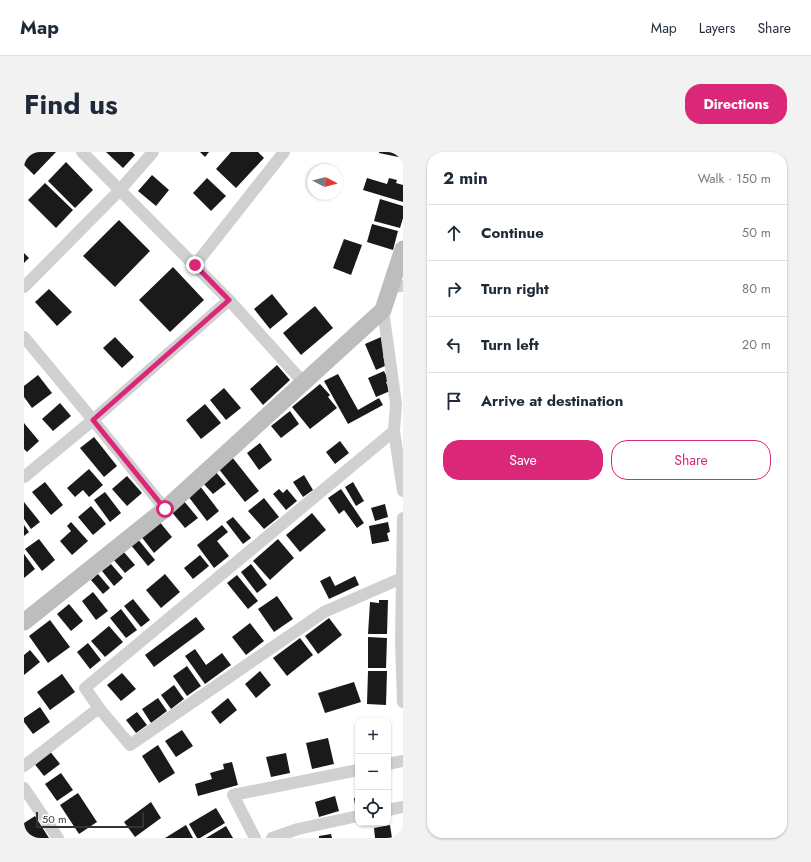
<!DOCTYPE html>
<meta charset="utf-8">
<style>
body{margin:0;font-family:Jost,sans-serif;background:#f2f2f3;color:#1f2937}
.controls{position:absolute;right:12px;bottom:12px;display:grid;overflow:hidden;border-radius:8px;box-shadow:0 1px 3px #0004}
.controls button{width:36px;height:36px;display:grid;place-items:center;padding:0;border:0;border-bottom:1px solid #e0e1e3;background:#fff;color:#1f2937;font:20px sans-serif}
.compass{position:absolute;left:283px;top:12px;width:36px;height:36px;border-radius:50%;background:#fff;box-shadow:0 1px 3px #0004;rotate:97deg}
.scale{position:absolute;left:12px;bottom:10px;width:108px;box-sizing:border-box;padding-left:4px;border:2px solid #333;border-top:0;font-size:11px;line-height:14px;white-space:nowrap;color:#333;-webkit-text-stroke:3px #fff;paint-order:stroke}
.stop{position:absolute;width:12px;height:12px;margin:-9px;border:3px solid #db2777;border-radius:50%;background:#fff}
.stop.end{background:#db2777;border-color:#fff;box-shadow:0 1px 4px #0008}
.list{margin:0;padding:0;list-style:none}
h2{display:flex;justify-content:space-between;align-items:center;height:52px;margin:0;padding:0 16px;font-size:17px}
h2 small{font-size:13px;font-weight:400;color:#747a83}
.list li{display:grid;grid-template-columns:26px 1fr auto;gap:12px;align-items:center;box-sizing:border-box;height:56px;padding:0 16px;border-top:1px solid #e0e1e3}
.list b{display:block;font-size:15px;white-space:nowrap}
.list em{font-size:13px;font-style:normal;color:#747a83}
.actions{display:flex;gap:8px;padding:12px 16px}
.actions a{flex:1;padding:9px 0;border:1px solid #db2777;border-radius:16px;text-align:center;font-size:14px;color:#db2777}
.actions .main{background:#db2777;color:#fff}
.icon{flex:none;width:22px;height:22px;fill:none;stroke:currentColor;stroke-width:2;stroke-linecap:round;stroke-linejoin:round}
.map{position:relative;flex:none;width:379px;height:686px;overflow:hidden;border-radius:16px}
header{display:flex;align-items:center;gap:24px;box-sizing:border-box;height:56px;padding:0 20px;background:#fff;border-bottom:1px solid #e0e1e3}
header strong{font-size:19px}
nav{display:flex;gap:22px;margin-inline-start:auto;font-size:14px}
.intro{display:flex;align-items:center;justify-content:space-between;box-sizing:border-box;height:96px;padding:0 24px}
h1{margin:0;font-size:28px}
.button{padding:10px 18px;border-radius:16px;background:#db2777;color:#fff;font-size:14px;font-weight:700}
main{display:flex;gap:24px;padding:0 24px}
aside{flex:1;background:#fff;border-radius:16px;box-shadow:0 1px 3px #0004}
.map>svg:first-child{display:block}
.building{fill:#1a1a1a}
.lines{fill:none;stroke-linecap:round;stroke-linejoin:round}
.street{stroke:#d0d0d0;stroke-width:12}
.secondary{stroke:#bdbdbd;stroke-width:17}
.route{stroke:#db2777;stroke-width:5}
</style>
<header>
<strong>Map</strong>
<nav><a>Map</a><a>Layers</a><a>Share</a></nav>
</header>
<div class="intro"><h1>Find us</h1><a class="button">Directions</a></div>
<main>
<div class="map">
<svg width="379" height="686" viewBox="0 0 379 686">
<rect width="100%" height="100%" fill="#fff"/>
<g class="building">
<polygon points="3,0 32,0 10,23 0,13 0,3"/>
<polygon points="82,0 108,0 111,3 99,16"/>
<polygon points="176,0 185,0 181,5"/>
<polygon points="207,0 234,0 240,6 212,36 192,17"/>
<polygon points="355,0 379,0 379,6 355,1"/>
<polygon points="42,10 69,38 51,56 24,29"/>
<polygon points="128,23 145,38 132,54 114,39"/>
<polygon points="183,26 202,44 187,59 169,41"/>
<polygon points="343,26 363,32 365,26 373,28 372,31 379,33 379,50 339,38"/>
<polygon points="21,31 49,58 32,76 4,48"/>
<polygon points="356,47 379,54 379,66 376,76 350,69"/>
<polygon points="95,68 126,99 91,135 59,104"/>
<polygon points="348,72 374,79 369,98 343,90"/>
<polygon points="320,87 338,93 327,123 309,116"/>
<polygon points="0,101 5,106 0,111"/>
<polygon points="149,115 180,148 146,180 115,148"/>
<polygon points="25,137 48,160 33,174 11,150"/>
<polygon points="248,142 264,162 246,177 230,157"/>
<polygon points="291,154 309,176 277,203 259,181"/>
<polygon points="91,185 110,205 98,216 79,196"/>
<polygon points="357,185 360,192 358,193 362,203 359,204 363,213 352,218 341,192"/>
<polygon points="253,213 266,228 239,253 226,237"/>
<polygon points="360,219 365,229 362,230 366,239 352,245 344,226"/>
<polygon points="314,222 334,258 355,246 359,253 324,272 300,229"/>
<polygon points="14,223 28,241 8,256 0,245 0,234"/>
<polygon points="296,232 306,243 304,245 313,256 286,277 268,255"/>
<polygon points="200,236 217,256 202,268 186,248"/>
<polygon points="36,251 47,264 29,279 18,267"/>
<polygon points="181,252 197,271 177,287 162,268"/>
<polygon points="266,259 275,272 257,286 247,274"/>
<polygon points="0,271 15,289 3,300 0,297"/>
<polygon points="70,285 93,314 80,325 56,296"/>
<polygon points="316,289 325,301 311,312 302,300"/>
<polygon points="236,291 248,308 235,318 223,301"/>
<polygon points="208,305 235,339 221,350 194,316"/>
<polygon points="65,317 79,333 65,345 59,338 51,345 43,336"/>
<polygon points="191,319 202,332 189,342 178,330"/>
<polygon points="280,323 289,338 279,345 269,330"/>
<polygon points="103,324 118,341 103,354 88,337"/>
<polygon points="21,330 39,353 27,363 8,340"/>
<polygon points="329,330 340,349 332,354 321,335"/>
<polygon points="176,334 195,359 183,369 164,344"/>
<polygon points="255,337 259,341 263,337 273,349 262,358 249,342"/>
<polygon points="317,337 340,371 333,376 320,358 315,362 304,346"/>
<polygon points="81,340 97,361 86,370 70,348"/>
<polygon points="240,346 255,365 240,377 224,359"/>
<polygon points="159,348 174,366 161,376 146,358"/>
<polygon points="0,350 16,370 7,377 0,367"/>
<polygon points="361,352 364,365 351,369 347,356"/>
<polygon points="67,354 82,372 69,383 54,365"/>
<polygon points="288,361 302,378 276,400 262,383"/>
<polygon points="209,365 227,386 219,392 202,370"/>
<polygon points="134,368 148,385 130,401 116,383"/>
<polygon points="47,370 64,389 48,403 36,389 47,379 43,374"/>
<polygon points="364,370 366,380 363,381 365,389 348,392 345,374"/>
<polygon points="0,373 5,380 0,384"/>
<polygon points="198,373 204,380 193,389 205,404 190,416 173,393"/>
<polygon points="113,386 131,408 124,414 106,392"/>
<polygon points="15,387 31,408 18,419 1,397"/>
<polygon points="254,387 270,406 246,428 229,409"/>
<polygon points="99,399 111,413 101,421 89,407"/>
<polygon points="0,402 11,417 0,426"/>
<polygon points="176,403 185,414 169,427 160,416"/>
<polygon points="87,412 99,426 90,434 78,419"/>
<polygon points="227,412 243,433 233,441 217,420"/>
<polygon points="74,422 86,436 79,442 67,428"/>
<polygon points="141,422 156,440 137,456 122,438"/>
<polygon points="213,423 234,449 224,457 203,431"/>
<polygon points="306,424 311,434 331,424 335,433 305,447 296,429"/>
<polygon points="69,440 84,459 72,468 58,449"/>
<polygon points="253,444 269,467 250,480 234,457"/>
<polygon points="109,447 126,468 117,475 100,454"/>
<polygon points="355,448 364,448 363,482 344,482 346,450 355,451"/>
<polygon points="45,452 59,469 47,479 33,462"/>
<polygon points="97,457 113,478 102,486 86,466"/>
<polygon points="172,465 181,477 130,515 121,503"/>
<polygon points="305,466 318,483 294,502 281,484"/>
<polygon points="26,468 46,495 24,511 5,484"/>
<polygon points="226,471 240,489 222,503 208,485"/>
<polygon points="85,474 99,490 81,505 67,489"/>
<polygon points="344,485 363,486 362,516 344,516"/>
<polygon points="276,486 289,503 263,524 249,506"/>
<polygon points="64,491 77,508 66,517 53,500"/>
<polygon points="171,497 182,513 198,501 207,513 181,532 161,504"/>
<polygon points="6,498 16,510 0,523 0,503"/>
<polygon points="163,514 177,534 163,544 149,524"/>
<polygon points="236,519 247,533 232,546 221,532"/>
<polygon points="344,519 363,519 362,553 343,552"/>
<polygon points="98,521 112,537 97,549 83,533"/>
<polygon points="38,522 51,540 26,558 13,540"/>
<polygon points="330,530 337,550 301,561 294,541"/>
<polygon points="150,533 160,547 147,557 137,543"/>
<polygon points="134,546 143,559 127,571 118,557"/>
<polygon points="204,546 213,558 196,572 187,560"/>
<polygon points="16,555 26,570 9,582 0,570 0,566"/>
<polygon points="113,560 123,573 112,581 102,568"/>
<polygon points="158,578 169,594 152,605 141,589"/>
<polygon points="331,581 334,581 334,592 333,592"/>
<polygon points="304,586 310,612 288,617 282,591"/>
<polygon points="134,593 151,621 135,631 118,604"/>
<polygon points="25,598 36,612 20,624 9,610"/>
<polygon points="262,601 266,621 247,625 242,605"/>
<polygon points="208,610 214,633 174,644 171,632 188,627 186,621 200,617 199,612"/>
<polygon points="37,621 49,638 33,649 21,632"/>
<polygon points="54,641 73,670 55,682 36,653"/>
<polygon points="311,644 315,659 295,665 291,650"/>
<polygon points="334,645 334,652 331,653 330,646"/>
<polygon points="127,650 137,666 111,685 100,670"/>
<polygon points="192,656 201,671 176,686 173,686 165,672"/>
<polygon points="11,664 25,686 4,686 0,680 0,671"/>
<polygon points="162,673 169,686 141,686"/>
<polygon points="366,673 368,686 351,686 350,676"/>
<polygon points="202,674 209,686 182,686"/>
<polygon points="307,682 308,686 295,686 295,684"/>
</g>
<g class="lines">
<g class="street">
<polyline points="58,0 205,148 279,230"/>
<polyline points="171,113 260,0"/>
<polyline points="0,135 95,39 129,0"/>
<polyline points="366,135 379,134"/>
<polyline points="359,158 372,252 370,279 379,339"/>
<polyline points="0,185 69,268 141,357"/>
<polyline points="370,279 61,536 75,556 106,593 300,460 378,426"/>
<polyline points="0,325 69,268 205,148"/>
<polyline points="379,366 377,489 379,550"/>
<polyline points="364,612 379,609"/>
<polyline points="0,614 75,556"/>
<polyline points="0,636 34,686"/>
<polyline points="364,658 379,655"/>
<polyline points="231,686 209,643 334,618"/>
<polyline points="248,686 274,677 334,664"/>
</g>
<polyline class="secondary" points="0,470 141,357 359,158 379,97"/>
</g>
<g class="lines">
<polyline class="route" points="141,357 69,268 205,148 171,113"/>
</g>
</svg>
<div class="controls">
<button>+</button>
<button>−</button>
<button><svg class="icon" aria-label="locate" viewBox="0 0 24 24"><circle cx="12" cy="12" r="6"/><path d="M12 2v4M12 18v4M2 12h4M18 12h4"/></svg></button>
</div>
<svg class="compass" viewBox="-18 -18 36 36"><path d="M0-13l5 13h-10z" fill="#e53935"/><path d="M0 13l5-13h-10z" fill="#747a83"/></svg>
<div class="scale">50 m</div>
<div class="stop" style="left:141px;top:357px"></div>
<div class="stop end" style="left:171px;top:113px"></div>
</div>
<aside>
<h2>2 min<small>Walk · 150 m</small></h2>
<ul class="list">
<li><svg class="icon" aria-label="ahead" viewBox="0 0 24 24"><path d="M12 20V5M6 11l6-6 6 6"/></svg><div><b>Continue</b></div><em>50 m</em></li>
<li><svg class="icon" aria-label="right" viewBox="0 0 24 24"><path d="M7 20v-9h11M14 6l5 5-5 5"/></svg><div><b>Turn right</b></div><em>80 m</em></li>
<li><svg class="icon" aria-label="left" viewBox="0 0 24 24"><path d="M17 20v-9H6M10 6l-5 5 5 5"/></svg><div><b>Turn left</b></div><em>20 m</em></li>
<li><svg class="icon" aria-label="arrive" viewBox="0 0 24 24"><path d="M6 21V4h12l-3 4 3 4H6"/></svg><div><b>Arrive at destination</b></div></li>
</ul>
<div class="actions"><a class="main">Save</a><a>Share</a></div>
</aside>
</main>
